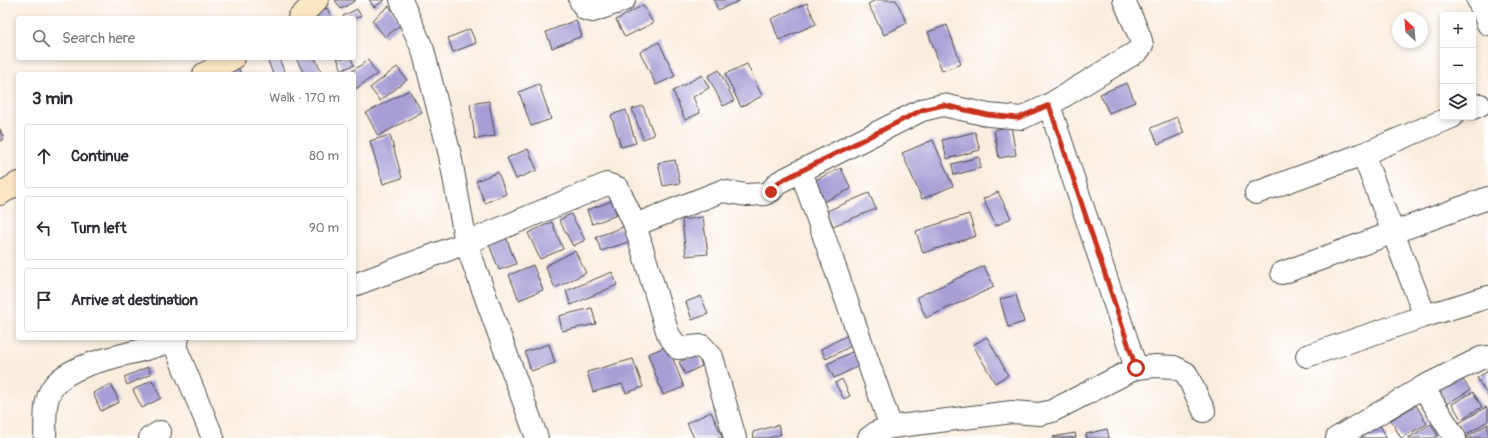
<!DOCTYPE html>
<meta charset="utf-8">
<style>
body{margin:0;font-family:Pangolin,sans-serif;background:#f7f7f7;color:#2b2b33}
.controls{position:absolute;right:12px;top:12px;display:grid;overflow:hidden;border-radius:4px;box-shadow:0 2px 6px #0003}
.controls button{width:36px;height:36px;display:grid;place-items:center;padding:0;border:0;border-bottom:1px solid #e1e1e2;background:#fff;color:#2b2b33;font:20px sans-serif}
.compass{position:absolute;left:1392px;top:12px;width:36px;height:36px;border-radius:50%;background:#fff;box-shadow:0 2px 6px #0003;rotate:334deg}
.stop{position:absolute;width:12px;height:12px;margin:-9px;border:3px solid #c8321e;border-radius:50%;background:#fff}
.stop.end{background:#c8321e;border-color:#fff;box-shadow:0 1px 4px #0008}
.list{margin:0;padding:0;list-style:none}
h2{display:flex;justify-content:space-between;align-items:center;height:52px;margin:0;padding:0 16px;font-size:17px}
h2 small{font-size:13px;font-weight:400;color:#7c7c81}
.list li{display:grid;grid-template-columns:26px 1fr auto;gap:12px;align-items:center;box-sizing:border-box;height:64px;margin:0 8px 8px;padding:0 8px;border:1px solid #e1e1e2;border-radius:4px}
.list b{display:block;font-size:15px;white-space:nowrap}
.list em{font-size:13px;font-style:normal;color:#7c7c81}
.icon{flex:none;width:22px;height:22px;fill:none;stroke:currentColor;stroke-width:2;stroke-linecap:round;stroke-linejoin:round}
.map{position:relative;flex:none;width:1488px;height:438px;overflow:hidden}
.search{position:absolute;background:#fff;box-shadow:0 2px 6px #0003;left:16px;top:16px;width:340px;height:44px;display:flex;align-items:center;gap:10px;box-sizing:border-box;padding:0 14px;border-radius:4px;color:#7c7c81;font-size:15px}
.panel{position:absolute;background:#fff;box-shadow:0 2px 6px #0003;left:16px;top:72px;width:340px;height:268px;border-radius:4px}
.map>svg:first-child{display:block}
.building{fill:#a89ed5}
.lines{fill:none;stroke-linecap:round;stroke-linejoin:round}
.street-casing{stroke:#4a4846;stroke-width:24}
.secondary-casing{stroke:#4a4846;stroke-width:24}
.street{stroke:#fff;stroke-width:22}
.secondary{stroke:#fbe6c4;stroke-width:22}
.route{stroke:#c8321e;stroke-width:5}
</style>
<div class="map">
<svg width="1488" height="438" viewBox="0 0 1488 438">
<rect width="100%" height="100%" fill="#fff"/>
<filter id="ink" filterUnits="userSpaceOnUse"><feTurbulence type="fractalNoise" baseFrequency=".025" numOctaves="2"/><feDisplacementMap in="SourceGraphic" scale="8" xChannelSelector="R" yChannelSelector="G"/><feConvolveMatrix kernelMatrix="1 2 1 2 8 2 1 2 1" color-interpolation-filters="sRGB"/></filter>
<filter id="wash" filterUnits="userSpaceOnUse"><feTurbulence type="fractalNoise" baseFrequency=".012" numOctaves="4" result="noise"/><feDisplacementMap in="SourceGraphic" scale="16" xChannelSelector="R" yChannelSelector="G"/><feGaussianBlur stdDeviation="0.9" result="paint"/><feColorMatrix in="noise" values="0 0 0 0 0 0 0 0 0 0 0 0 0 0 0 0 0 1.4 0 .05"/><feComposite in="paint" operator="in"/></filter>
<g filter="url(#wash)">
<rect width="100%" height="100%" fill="#f9edde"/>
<g id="blocks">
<g class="building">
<polygon points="335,0 356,0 341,9"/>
<polygon points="369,0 385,0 374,7"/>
<polygon points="714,0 741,0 718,10"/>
<polygon points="876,0 896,0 907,23 884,35 868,4"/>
<polygon points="807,3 816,24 779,40 771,19"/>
<polygon points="643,5 653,23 625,37 616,20"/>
<polygon points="389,6 402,24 385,37 372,20"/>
<polygon points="327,8 332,18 315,18 314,15"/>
<polygon points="357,9 361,16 354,19 344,18 343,16"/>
<polygon points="576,20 582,36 552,48 546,32"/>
<polygon points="947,25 961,64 942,71 928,32"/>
<polygon points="470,29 476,43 453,52 448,38"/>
<polygon points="659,42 675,76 656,85 640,52"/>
<polygon points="267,58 279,58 285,74 273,74"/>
<polygon points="296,58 315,58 322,74 304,74"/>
<polygon points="337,58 351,58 354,65 342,70"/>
<polygon points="368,60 377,74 354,90 354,74 348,74"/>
<polygon points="236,63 241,74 214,74"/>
<polygon points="747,64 762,96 741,107 725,74"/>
<polygon points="397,67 407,80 380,101 370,88"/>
<polygon points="719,70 734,101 723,106 708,76"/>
<polygon points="702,75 709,88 693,97 700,113 685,120 673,91"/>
<polygon points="1127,83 1135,102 1109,113 1100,94"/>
<polygon points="539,84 551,119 531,126 519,92"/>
<polygon points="409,90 422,112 378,136 366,113"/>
<polygon points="489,101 495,136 475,139 470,104"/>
<polygon points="643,106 654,135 643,139 632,109"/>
<polygon points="626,110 636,143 621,147 611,115"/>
<polygon points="1177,117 1184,133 1158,144 1151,128"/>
<polygon points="1011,126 1016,155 999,158 994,130"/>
<polygon points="0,129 4,139 0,141"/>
<polygon points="975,132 980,150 947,159 942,140"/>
<polygon points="390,135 402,178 383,184 370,141"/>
<polygon points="933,140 953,186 922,199 902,153"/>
<polygon points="528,149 537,170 516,179 507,158"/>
<polygon points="979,157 981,168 954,175 952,164"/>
<polygon points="675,160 680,183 663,186 658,163"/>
<polygon points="841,168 851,189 823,202 813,181"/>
<polygon points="498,172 506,194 485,203 476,181"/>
<polygon points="998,192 1011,218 996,226 983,199"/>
<polygon points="869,193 876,209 833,226 827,211"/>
<polygon points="612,201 617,215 592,224 587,210"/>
<polygon points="571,214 585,240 573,246 559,220"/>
<polygon points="969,214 976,236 923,253 916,231"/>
<polygon points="703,217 708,254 686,256 682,220"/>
<polygon points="552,222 563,249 540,259 528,233"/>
<polygon points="626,226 631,241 601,251 596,237"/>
<polygon points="506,237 516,264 499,270 489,244"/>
<polygon points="575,251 586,273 555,288 545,266"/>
<polygon points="533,265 543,290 519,300 509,275"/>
<polygon points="984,266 994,287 926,318 917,297"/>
<polygon points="612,272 617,285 571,305 566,291"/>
<polygon points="1016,295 1024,322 1008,327 1000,299"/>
<polygon points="701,296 708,314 692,320 686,302"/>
<polygon points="592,308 596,324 562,331 559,316"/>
<polygon points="848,335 853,345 826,359 821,349"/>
<polygon points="987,337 1008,375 995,383 973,345"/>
<polygon points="549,344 555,363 531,371 525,352"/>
<polygon points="668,346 684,387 663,395 648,354"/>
<polygon points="856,350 863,364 834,378 827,364"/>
<polygon points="697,354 702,366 685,374 679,362"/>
<polygon points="633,359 643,387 626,393 622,384 593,392 587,372"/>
<polygon points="148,367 151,374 127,385 124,377"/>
<polygon points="1488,371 1488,396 1477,378"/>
<polygon points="1459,374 1470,390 1447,404 1437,387"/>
<polygon points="842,379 850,396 844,399 835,383"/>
<polygon points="152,380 161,398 142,408 133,390"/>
<polygon points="111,384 119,402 101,411 93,393"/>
<polygon points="1473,392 1482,407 1461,419 1452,404"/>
<polygon points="1416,405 1427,424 1401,438 1391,420"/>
<polygon points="1486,407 1488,410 1488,421 1466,435 1459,423"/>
<polygon points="711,412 723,438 694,438 687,423"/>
<polygon points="1377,420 1387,438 1355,438"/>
<polygon points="1431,424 1438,436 1434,438 1408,438"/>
<polygon points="1488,424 1488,438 1465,438"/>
<polygon points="778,425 781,434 769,438 754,438 753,432"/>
<polygon points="1107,429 1109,438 1087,438 1086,434"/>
<polygon points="1075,433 1076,438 1053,438 1053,437"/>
</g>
</g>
</g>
<g filter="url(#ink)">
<use href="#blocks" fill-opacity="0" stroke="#4a4846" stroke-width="1"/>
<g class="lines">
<defs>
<g id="street">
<polyline points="401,0 423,50 450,155 466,243 537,438"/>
<polyline points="580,0 585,9 593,11 624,0"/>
<polyline points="1478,0 1488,24"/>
<polyline points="1049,105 1136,368"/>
<polyline points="1473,108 1480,105"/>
<polyline points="1363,154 1452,117"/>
<polyline points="801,171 891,427"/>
<polyline points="1256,193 1363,154 1425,316"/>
<polyline points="635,225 668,334 678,348 702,346 712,357 735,438"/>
<polyline points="1282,273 1488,198"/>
<polyline points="354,285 466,243 607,184 618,188 635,225 722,191 746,195 765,194 771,191 779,182 922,110 943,105 988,115 1022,118 1049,105 1138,51 1142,45 1140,37 1124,0"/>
<polyline points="173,341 213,438"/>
<polyline points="1307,356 1425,316 1488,297"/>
<polyline points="1423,387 1455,438"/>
<path d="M45 438C46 422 43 400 53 387 75 357 145 355 178 338"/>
<polyline points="150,438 160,432"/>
<polyline points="869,438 877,432 891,427 1012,412 1040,414 1052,411 1136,368 1156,366 1174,367 1186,373 1204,411"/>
<polyline points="1337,438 1423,387 1481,358 1488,357"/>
</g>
<g id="secondary">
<polyline points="299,18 317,0"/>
<polyline points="204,74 234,58"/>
<polyline points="0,194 18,183"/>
</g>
</defs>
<use href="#street" class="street-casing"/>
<use href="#secondary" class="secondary-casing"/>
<use href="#street" class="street"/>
<use href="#secondary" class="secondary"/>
</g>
</g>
<g class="lines" filter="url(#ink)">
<polyline class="route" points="771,192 779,182 922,110 943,105 988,115 1018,118 1049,105 1136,368"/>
</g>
</svg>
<div class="controls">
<button>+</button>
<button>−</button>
<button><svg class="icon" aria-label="layers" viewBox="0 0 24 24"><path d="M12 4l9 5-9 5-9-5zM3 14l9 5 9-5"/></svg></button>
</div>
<svg class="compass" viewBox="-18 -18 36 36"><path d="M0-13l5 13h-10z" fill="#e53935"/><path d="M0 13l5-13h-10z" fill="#7c7c81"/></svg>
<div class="stop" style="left:1136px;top:368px"></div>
<div class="stop end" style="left:771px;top:192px"></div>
<div class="search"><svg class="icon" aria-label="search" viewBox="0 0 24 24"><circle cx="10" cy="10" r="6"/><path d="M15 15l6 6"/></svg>Search here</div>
<section class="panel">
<h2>3 min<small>Walk · 170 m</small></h2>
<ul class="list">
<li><svg class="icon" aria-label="ahead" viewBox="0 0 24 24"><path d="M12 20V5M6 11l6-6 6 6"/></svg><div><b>Continue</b></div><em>80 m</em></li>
<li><svg class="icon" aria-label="left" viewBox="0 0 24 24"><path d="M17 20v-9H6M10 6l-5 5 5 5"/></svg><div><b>Turn left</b></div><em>90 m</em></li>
<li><svg class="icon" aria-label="arrive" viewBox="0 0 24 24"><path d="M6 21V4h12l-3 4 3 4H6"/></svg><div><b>Arrive at destination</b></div></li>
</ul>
</section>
</div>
